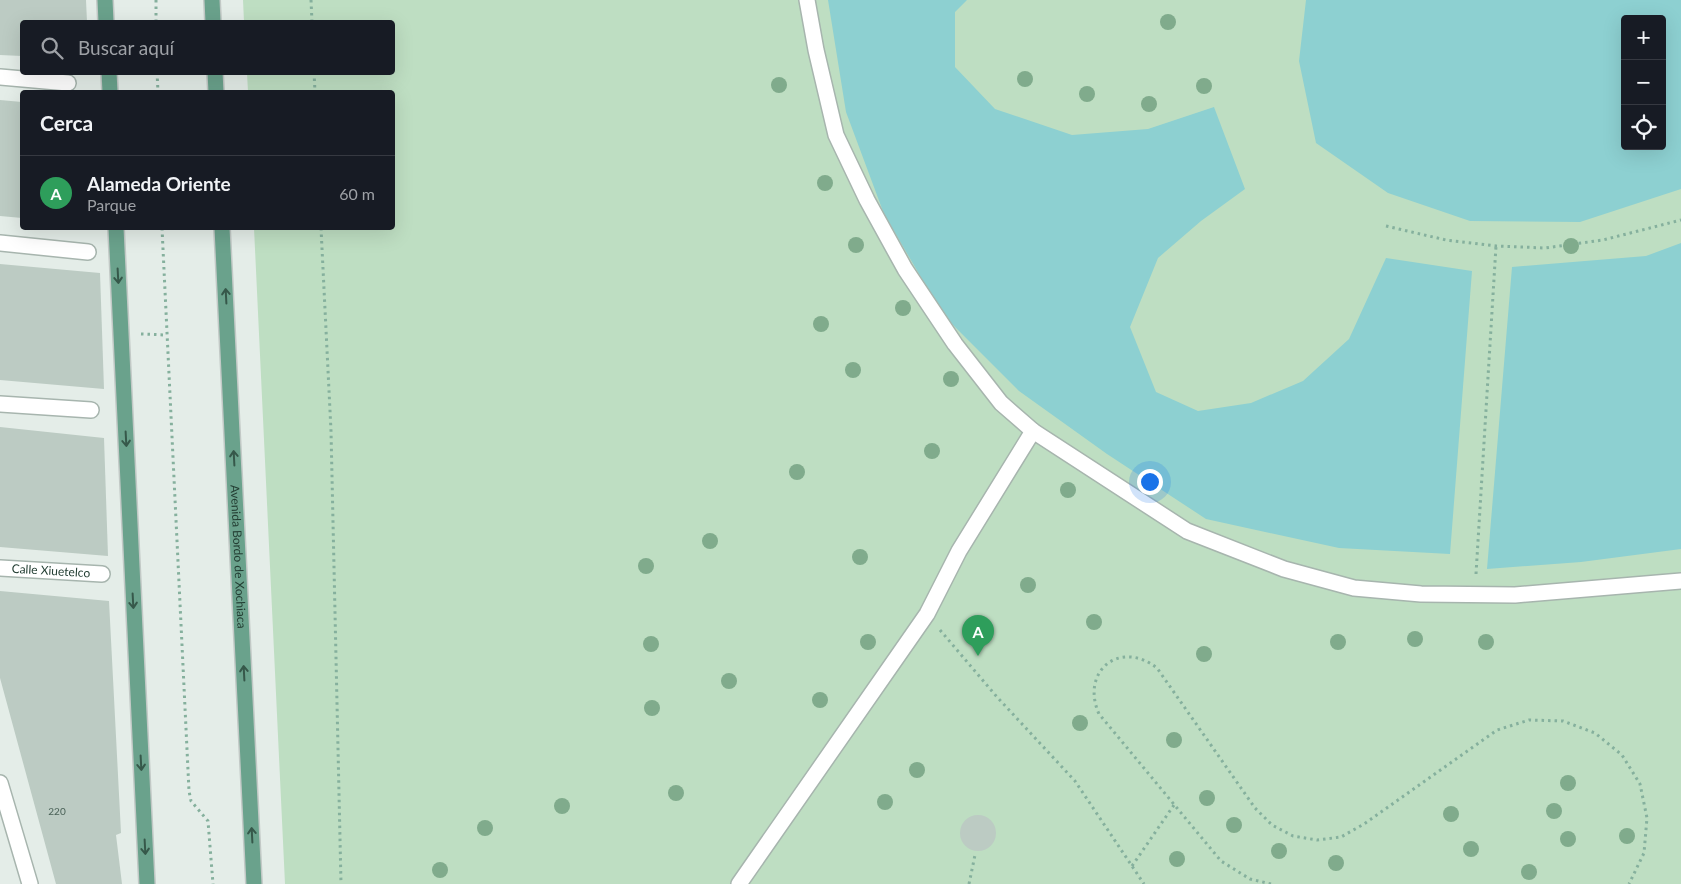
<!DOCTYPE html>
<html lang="es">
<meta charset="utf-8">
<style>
body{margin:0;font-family:Lato,sans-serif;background:#20242c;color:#f1f3f6}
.controls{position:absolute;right:15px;top:15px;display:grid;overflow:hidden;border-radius:5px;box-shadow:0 5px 20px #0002}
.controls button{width:45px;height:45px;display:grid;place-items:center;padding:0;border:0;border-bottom:1px solid #363941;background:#171b24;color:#f1f3f6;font:25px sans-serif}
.you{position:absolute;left:1149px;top:481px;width:18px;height:18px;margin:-12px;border:4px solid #fff;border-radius:50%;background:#1a73e8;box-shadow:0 0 0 8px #1a73e833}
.badge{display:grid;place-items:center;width:32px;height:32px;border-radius:50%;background:#db2777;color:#fff;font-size:16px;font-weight:700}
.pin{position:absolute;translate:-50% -41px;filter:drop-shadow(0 1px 2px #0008)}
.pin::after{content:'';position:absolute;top:26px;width:18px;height:15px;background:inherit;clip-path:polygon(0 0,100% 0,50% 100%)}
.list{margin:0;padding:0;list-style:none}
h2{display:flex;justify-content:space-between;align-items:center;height:65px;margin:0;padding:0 20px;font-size:21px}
h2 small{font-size:16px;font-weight:400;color:#9ea1a6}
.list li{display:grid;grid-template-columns:32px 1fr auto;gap:15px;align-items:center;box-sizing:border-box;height:75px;padding:0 20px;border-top:1px solid #363941}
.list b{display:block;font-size:19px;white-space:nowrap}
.list p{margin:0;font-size:16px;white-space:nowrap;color:#9ea1a6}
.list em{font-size:16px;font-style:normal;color:#9ea1a6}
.icon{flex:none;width:28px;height:28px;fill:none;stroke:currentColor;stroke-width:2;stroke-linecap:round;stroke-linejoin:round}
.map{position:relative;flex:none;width:1681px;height:884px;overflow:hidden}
.search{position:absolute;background:#171b24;box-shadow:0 5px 20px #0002;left:20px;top:20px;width:375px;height:55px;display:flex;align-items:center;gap:12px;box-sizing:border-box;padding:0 18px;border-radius:5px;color:#9ea1a6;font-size:19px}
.panel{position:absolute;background:#171b24;box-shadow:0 5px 20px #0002;left:20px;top:90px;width:375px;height:140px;border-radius:5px}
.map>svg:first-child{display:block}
.green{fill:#bedec2;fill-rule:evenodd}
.water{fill:#8dd0d1;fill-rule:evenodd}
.building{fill:#bccbc3}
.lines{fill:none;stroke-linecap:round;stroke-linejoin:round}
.minor-casing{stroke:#a7b5ae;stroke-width:18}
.major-casing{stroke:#c2c9c6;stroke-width:18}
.path{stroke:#85b09d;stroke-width:3;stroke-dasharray:2.5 4;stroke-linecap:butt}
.minor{stroke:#fff;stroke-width:15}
.major{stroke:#6aa28c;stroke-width:15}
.tree{fill:#80ab8c}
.oneway{stroke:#36584a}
.labels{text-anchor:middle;stroke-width:4.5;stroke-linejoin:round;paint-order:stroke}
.number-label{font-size:10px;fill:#4a6258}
.street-label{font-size:12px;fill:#243f34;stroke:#f5faf6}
</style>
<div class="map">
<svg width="1681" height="884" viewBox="0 0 1681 884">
<rect width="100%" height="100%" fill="#e4ede8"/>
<path class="green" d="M243 0H1681V884H285L254 228H392V92H248L247 73 392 72V22H244ZM1625 19H1662V146H1625Z"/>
<g class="water">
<polygon points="828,0 967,0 955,12 955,67 995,109 1072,135 1148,129 1214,107 1245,189 1201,221 1158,258 1130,327 1156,392 1198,411 1251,403 1303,381 1349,339 1386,258 1472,271 1450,554 1339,548 1206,519 1107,454 1019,391 943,315 884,214 846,112"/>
<path d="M1306 0H1681V189L1580 222 1470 221 1388 193 1316 143 1299 61ZM1625 19H1662V146H1625Z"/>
<polygon points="1681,243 1681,549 1581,562 1487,569 1512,267 1646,256"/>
</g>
<g class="building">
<polygon points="0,0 86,0 87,22 22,22 22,56 0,55"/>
<polygon points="0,100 22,102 22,218 0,216"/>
<polygon points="0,264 100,273 104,389 0,380"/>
<polygon points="0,427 104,438 108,556 0,547"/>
<polygon points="0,591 109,601 121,833 116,835 122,884 56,884 0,678"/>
<circle cx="978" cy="833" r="18"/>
</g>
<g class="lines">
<defs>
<g id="minor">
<polyline points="807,0 816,50 836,135 867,200 905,269 955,344 1001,403 1033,431 1187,531 1284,569 1354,588 1421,594 1515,595 1681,581"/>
<polyline points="0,77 68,83"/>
<polyline points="0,243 88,252"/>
<polyline points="0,404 91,410"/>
<path id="s1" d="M0 568 102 574"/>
<polyline points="0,783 30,884"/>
<polyline points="739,884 927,614 959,551 1033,431"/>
</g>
<g id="major">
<polyline points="105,0 106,22"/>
<polyline points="212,0 213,22"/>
<polyline points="109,72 110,92"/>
<polyline points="215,72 216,92"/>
<polyline points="116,228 147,884"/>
<path id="s2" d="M222 228 254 884"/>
</g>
</defs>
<use href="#minor" class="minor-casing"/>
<use href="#major" class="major-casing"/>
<g class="path">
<polyline points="156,0 156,22"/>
<polyline points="311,0 312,22"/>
<polyline points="157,72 158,92"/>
<polyline points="314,72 315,92"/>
<polyline points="1386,226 1446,240 1496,246 1545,248 1603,240 1681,220"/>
<polyline points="162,228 189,791 191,801 208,821 213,884"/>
<polyline points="321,228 331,431 341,884"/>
<polyline points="141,334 166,335"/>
<polyline points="1476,574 1496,246"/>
<polyline points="940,630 997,697 1075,781 1144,884"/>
<polyline points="1132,866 1174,805"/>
<polyline points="969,884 975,855"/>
<path d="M1271 884 1250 879 1221 861 1099 714C1080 671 1120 639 1157 668L1255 808 1272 825 1293 836 1317 840 1341 837 1364 824 1497 730 1529 720 1563 721 1595 733 1622 755 1640 784 1647 818 1644 853 1629 884"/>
</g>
<use href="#minor" class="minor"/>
<use href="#major" class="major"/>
</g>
<g class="tree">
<circle cx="1168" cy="22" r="8"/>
<circle cx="1025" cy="79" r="8"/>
<circle cx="779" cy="85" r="8"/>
<circle cx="1204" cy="86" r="8"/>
<circle cx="1087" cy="94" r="8"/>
<circle cx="1149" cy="104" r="8"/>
<circle cx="825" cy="183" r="8"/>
<circle cx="856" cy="245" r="8"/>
<circle cx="1571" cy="246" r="8"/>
<circle cx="903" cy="308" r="8"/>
<circle cx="821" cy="324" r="8"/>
<circle cx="853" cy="370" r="8"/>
<circle cx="951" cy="379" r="8"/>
<circle cx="932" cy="451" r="8"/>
<circle cx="797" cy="472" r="8"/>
<circle cx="1068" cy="490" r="8"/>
<circle cx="710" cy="541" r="8"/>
<circle cx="860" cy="557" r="8"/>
<circle cx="646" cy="566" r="8"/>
<circle cx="1028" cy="585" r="8"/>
<circle cx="1094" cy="622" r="8"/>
<circle cx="1415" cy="639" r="8"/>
<circle cx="868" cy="642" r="8"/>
<circle cx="1338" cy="642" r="8"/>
<circle cx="1486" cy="642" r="8"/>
<circle cx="651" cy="644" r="8"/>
<circle cx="1204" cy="654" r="8"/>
<circle cx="729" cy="681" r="8"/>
<circle cx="820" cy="700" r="8"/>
<circle cx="652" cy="708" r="8"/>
<circle cx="1080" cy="723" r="8"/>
<circle cx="1174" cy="740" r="8"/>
<circle cx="917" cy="770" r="8"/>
<circle cx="1568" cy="783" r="8"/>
<circle cx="676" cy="793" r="8"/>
<circle cx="1207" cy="798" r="8"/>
<circle cx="885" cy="802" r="8"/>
<circle cx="562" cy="806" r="8"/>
<circle cx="1554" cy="811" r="8"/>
<circle cx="1451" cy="814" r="8"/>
<circle cx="1234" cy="825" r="8"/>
<circle cx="485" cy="828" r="8"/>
<circle cx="1627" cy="836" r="8"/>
<circle cx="1568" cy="839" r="8"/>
<circle cx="1471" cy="849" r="8"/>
<circle cx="1279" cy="851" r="8"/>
<circle cx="1177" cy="859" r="8"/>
<circle cx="1336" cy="863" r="8"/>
<circle cx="440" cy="870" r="8"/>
<circle cx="1529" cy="872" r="8"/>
</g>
<defs><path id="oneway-shaft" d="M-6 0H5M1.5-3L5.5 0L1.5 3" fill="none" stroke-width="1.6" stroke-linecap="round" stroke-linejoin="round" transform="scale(1.25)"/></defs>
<g class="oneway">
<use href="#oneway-shaft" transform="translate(118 276) rotate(87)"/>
<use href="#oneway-shaft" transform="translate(226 296) rotate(-93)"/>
<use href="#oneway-shaft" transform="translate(126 439) rotate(87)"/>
<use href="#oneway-shaft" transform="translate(234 458) rotate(-93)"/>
<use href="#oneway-shaft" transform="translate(133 601) rotate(87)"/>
<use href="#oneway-shaft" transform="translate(244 673) rotate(-93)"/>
<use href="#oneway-shaft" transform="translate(141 763) rotate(87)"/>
<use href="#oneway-shaft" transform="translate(252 835) rotate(-93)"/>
<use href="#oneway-shaft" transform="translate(145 847) rotate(87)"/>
</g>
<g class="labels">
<g class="number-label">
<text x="57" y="815">220</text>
</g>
<g class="street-label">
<text dy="4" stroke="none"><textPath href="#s2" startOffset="329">Avenida Bordo de Xochiaca</textPath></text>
<text dy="4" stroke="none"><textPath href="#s1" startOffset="51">Calle Xiuetelco</textPath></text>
</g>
</g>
</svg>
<div class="controls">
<button>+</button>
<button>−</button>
<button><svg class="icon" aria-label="locate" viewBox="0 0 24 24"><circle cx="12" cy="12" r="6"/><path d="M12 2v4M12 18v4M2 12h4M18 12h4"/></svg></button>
</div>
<div class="you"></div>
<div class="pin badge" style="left:978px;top:656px;background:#2e9e5b">A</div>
<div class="search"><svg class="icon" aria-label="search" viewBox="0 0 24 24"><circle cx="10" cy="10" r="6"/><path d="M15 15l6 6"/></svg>Buscar aquí</div>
<section class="panel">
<h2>Cerca<small></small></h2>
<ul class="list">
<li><span class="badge" style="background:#2e9e5b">A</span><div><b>Alameda Oriente</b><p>Parque</p></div><em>60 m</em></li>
</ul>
</section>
</div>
